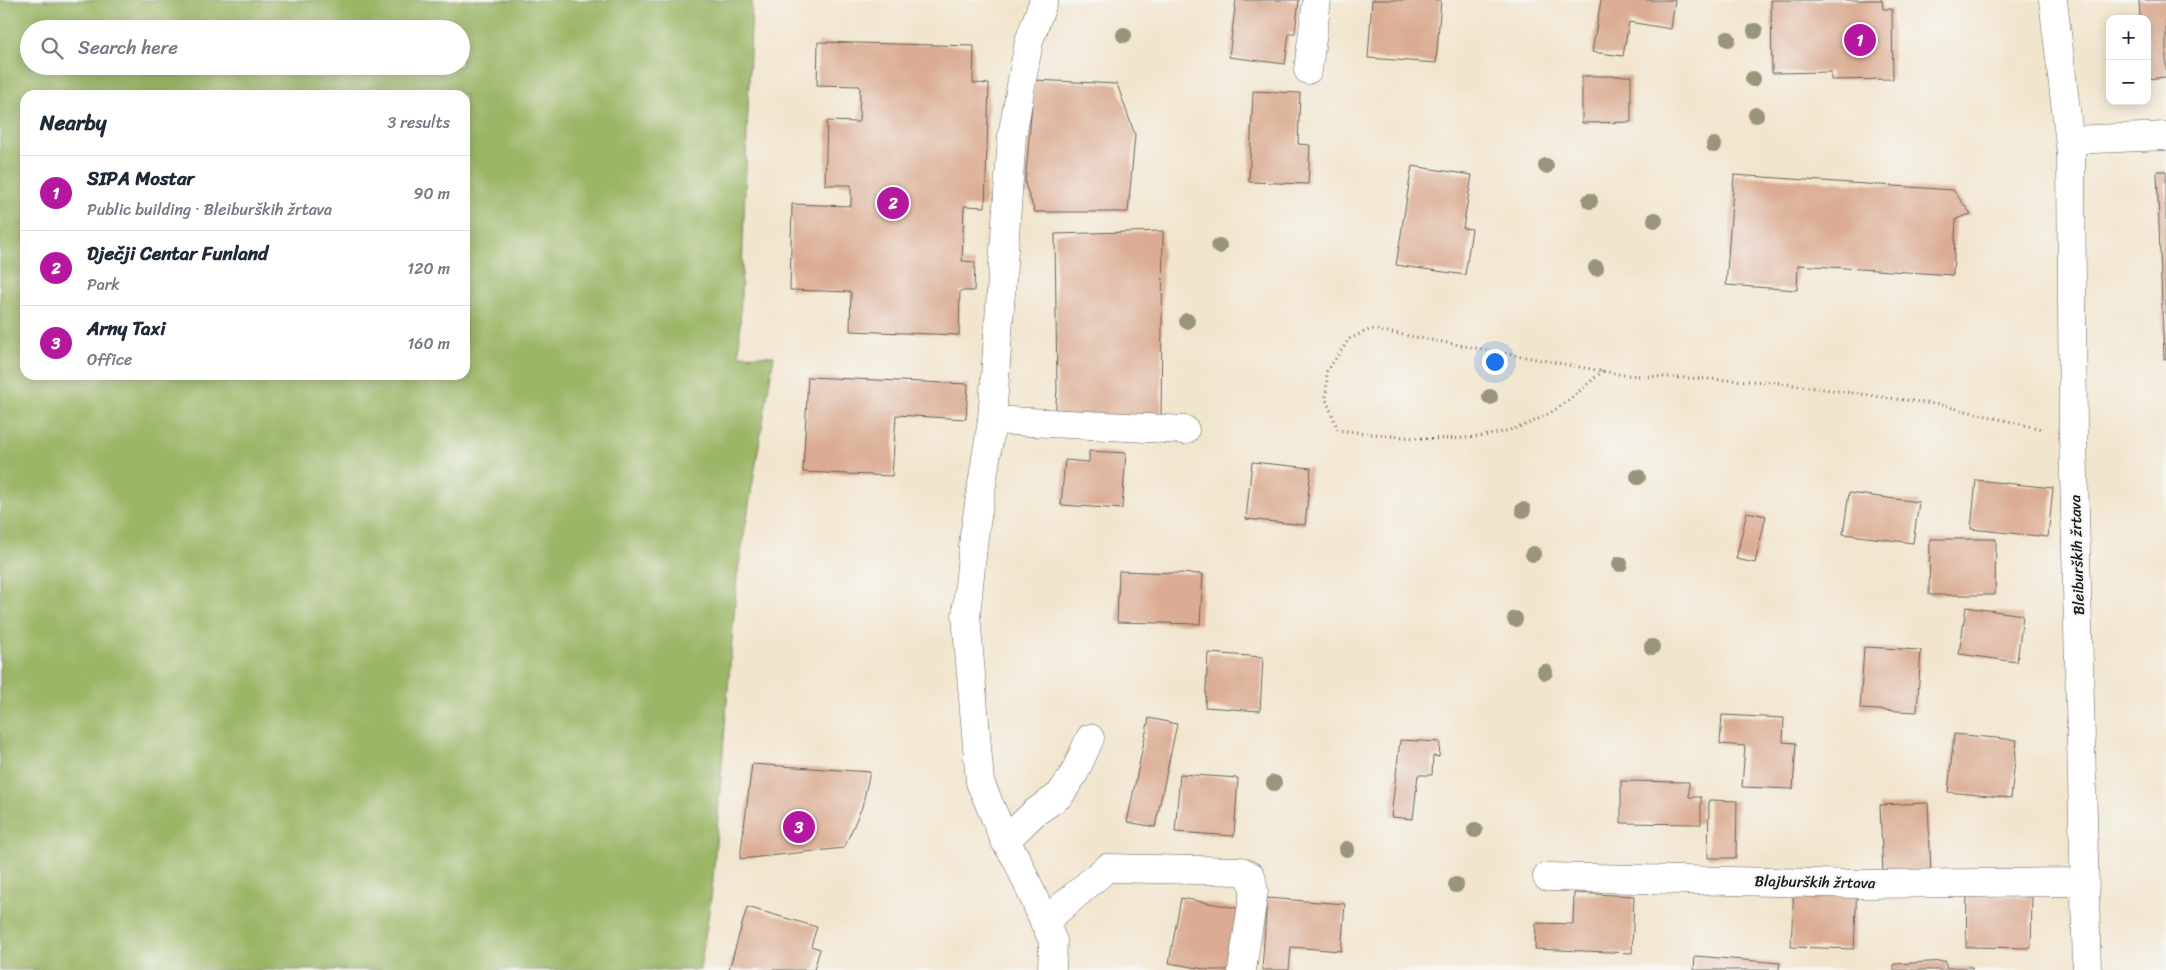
<!DOCTYPE html>
<meta charset="utf-8">
<style>
body{margin:0;font-family:Sriracha,sans-serif;background:#f2f2f3;color:#1f2937}
.controls{position:absolute;right:15px;top:15px;display:grid;overflow:hidden;border-radius:10px;box-shadow:0 2px 12px #0003}
.controls button{width:45px;height:45px;display:grid;place-items:center;padding:0;border:0;border-bottom:1px solid #e0e1e3;background:#fff;color:#1f2937;font:25px sans-serif}
.you{position:absolute;left:1494px;top:361px;width:18px;height:18px;margin:-12px;border:4px solid #fff;border-radius:50%;background:#1a73e8;box-shadow:0 0 0 8px #1a73e833}
.badge{display:grid;place-items:center;width:32px;height:32px;border-radius:50%;background:#b5179e;color:#fff;font-size:16px;font-weight:700}
.pin{position:absolute;translate:-50% -50%;border:2px solid #fff;box-shadow:0 1px 5px #0006}
.list{margin:0;padding:0;list-style:none}
h2{display:flex;justify-content:space-between;align-items:center;height:65px;margin:0;padding:0 20px;font-size:21px}
h2 small{font-size:16px;font-weight:400;color:#747a83}
.list li{display:grid;grid-template-columns:32px 1fr auto;gap:15px;align-items:center;box-sizing:border-box;height:75px;padding:0 20px;border-top:1px solid #e0e1e3}
.list b{display:block;font-size:19px;white-space:nowrap}
.list p{margin:0;font-size:16px;white-space:nowrap;color:#747a83}
.list em{font-size:16px;font-style:normal;color:#747a83}
.icon{flex:none;width:28px;height:28px;fill:none;stroke:currentColor;stroke-width:2;stroke-linecap:round;stroke-linejoin:round}
.map{position:relative;flex:none;width:2166px;height:970px;overflow:hidden}
.search{position:absolute;background:#fff;box-shadow:0 2px 12px #0003;left:20px;top:20px;width:450px;height:55px;display:flex;align-items:center;gap:12px;box-sizing:border-box;padding:0 18px;border-radius:28px;color:#747a83;font-size:19px}
.panel{position:absolute;background:#fff;box-shadow:0 2px 12px #0003;left:20px;top:90px;width:450px;height:290px;border-radius:15px}
.map>svg:first-child{display:block}
.forest{fill:#9cb667;stroke:#5c6942;fill-rule:evenodd}
.building{fill:#dbac93}
.lines{fill:none;stroke-linecap:round;stroke-linejoin:round}
.minor-casing{stroke:#67625a;stroke-width:29}
.path{stroke:#67625a;stroke-width:3;stroke-dasharray:1 4;stroke-linecap:butt}
.minor{stroke:#fff;stroke-width:28}
.tree{fill:#98957b}
.labels{text-anchor:middle;stroke-width:4;stroke-linejoin:round;paint-order:stroke}
.street-label{font-size:15px;fill:#1c1c1c;stroke:#f6f6f2}
</style>
<div class="map">
<svg width="2166" height="970" viewBox="0 0 2166 970">
<rect width="100%" height="100%" fill="#f6f6f2"/>
<filter id="ink" filterUnits="userSpaceOnUse"><feTurbulence type="fractalNoise" baseFrequency=".02" numOctaves="2"/><feDisplacementMap in="SourceGraphic" scale="10" xChannelSelector="R" yChannelSelector="G"/><feConvolveMatrix kernelMatrix="1 2 1 2 8 2 1 2 1" color-interpolation-filters="sRGB"/></filter>
<filter id="wash" filterUnits="userSpaceOnUse"><feTurbulence type="fractalNoise" baseFrequency=".0096" numOctaves="4" result="noise"/><feDisplacementMap in="SourceGraphic" scale="20" xChannelSelector="R" yChannelSelector="G"/><feGaussianBlur stdDeviation="1.12" result="paint"/><feColorMatrix in="noise" values="0 0 0 0 0 0 0 0 0 0 0 0 0 0 0 0 0 1.4 0 .05"/><feComposite in="paint" operator="in"/></filter>
<g filter="url(#wash)">
<rect width="100%" height="100%" fill="#f2e5ce"/>
<path class="forest" d="M0 0H752L739 355 774 356 737 577 712 892 700 970H0ZM29 29H461V66H29ZM25 95H465V375H25Z"/>
<g id="blocks">
<g class="building">
<polygon points="1236,0 1299,0 1295,33 1289,33 1285,64 1229,57"/>
<polygon points="1372,0 1441,0 1436,63 1368,58"/>
<polygon points="1601,0 1675,0 1671,29 1629,22 1623,56 1592,52"/>
<polygon points="1771,0 1882,0 1883,9 1892,9 1893,79 1831,80 1831,72 1772,73"/>
<polygon points="2139,0 2166,0 2166,77 2147,79 2147,19 2140,19"/>
<polygon points="818,42 974,46 973,83 989,84 985,207 964,206 962,261 975,262 974,291 960,291 959,335 850,331 851,292 790,290 792,204 851,206 851,185 825,185 827,121 859,122 860,86 817,85"/>
<polygon points="1582,76 1631,76 1631,122 1582,123"/>
<polygon points="1034,80 1117,84 1135,135 1128,212 1035,212 1025,184"/>
<polygon points="1253,91 1300,93 1298,144 1310,145 1308,184 1249,182"/>
<polygon points="1412,166 1472,175 1463,228 1472,229 1465,275 1396,265"/>
<polygon points="2157,171 2166,171 2166,359 2164,359"/>
<polygon points="1734,175 1953,190 1971,214 1956,219 1953,275 1798,265 1797,290 1726,285"/>
<polygon points="1163,231 1161,419 1055,419 1057,389 1055,234"/>
<polygon points="808,377 968,384 966,419 896,415 892,476 803,472"/>
<polygon points="1089,451 1126,453 1122,509 1061,505 1065,460 1089,462"/>
<polygon points="1252,462 1311,468 1305,525 1246,519"/>
<polygon points="1976,480 2053,488 2048,537 1971,529"/>
<polygon points="1849,493 1919,502 1913,543 1843,534"/>
<polygon points="1747,512 1766,516 1755,563 1736,559"/>
<polygon points="1930,539 1996,539 1995,595 1929,595"/>
<polygon points="1119,571 1203,574 1200,624 1117,622"/>
<polygon points="1966,607 2023,615 2017,662 1959,654"/>
<polygon points="1864,647 1921,650 1917,712 1860,709"/>
<polygon points="1208,653 1263,657 1260,711 1205,707"/>
<polygon points="1722,715 1784,718 1783,742 1796,743 1793,789 1742,787 1745,746 1720,744"/>
<polygon points="1149,718 1177,724 1155,827 1127,822"/>
<polygon points="1954,734 2017,740 2011,798 1948,792"/>
<polygon points="1400,740 1440,742 1439,757 1433,756 1432,775 1418,775 1413,819 1391,817"/>
<polygon points="752,764 870,772 862,807 844,848 740,859"/>
<polygon points="1180,774 1238,778 1234,836 1175,832"/>
<polygon points="1621,781 1689,782 1689,797 1701,797 1701,824 1621,823"/>
<polygon points="1709,800 1737,801 1736,858 1708,858"/>
<polygon points="1928,803 1931,873 1883,875 1880,805"/>
<polygon points="1794,885 1857,887 1854,949 1791,947"/>
<polygon points="1574,893 1634,896 1632,953 1535,949 1536,923 1573,924"/>
<polygon points="1967,895 2032,897 2031,948 1966,947"/>
<polygon points="1181,898 1242,909 1231,970 1209,970 1169,963"/>
<polygon points="1267,898 1345,904 1341,951 1291,947 1289,970 1262,970"/>
<polygon points="747,907 817,927 811,946 820,949 814,970 729,970"/>
<polygon points="1695,956 1780,963 1779,970 1694,970"/>
<polygon points="1946,961 1946,968 1972,967 1972,970 1894,970 1894,964"/>
</g>
</g>
</g>
<g filter="url(#ink)">
<use href="#blocks" fill-opacity="0" stroke="#67625a" stroke-width="1"/>
<g class="lines">
<defs>
<g id="minor">
<polyline points="1044,0 1029,41 1012,136 992,420 974,536 966,615 980,782 1005,841 1016,858 1053,941 1052,970"/>
<polyline points="2053,0 2071,153 2073,436 2087,970"/>
<polyline points="1308,70 1317,0"/>
<polyline points="2070,140 2166,136"/>
<polyline points="992,420 1185,430"/>
<polyline points="1005,841 1034,813 1060,795 1075,772 1090,738"/>
<polyline points="1547,877 1859,884 2084,882"/>
<polyline points="1044,922 1107,868 1241,871 1251,876 1254,891 1242,970"/>
</g>
</defs>
<use href="#minor" class="minor-casing"/>
<path class="path" d="M1603 371C1588 383 1573 398 1556 409 1490 452 1411 438 1338 430L1326 399 1327 371 1349 339 1371 329 1624 375 1772 382 1941 405 2041 429"/>
<use href="#minor" class="minor"/>
</g>
<g class="tree">
<circle cx="1755" cy="31" r="8"/>
<circle cx="1124" cy="35" r="8"/>
<circle cx="1728" cy="39" r="8"/>
<circle cx="1753" cy="79" r="8"/>
<circle cx="1756" cy="115" r="8"/>
<circle cx="1714" cy="145" r="8"/>
<circle cx="1546" cy="166" r="8"/>
<circle cx="1590" cy="201" r="8"/>
<circle cx="1655" cy="220" r="8"/>
<circle cx="1219" cy="246" r="8"/>
<circle cx="1596" cy="268" r="8"/>
<circle cx="1187" cy="321" r="8"/>
<circle cx="1490" cy="397" r="8"/>
<circle cx="1638" cy="477" r="8"/>
<circle cx="1523" cy="510" r="8"/>
<circle cx="1533" cy="554" r="8"/>
<circle cx="1620" cy="564" r="8"/>
<circle cx="1515" cy="619" r="8"/>
<circle cx="1652" cy="647" r="8"/>
<circle cx="1545" cy="672" r="8"/>
<circle cx="1274" cy="783" r="8"/>
<circle cx="1475" cy="830" r="8"/>
<circle cx="1347" cy="849" r="8"/>
<circle cx="1456" cy="885" r="8"/>
</g>
</g>
<g class="labels">
<g class="street-label">
<text transform="translate(2077 555) rotate(-92)" y="5">Bleiburških žrtava</text>
<text transform="translate(1815 882) rotate(1)" y="5">Blajburških žrtava</text>
</g>
</g>
</svg>
<div class="controls">
<button>+</button>
<button>−</button>
</div>
<div class="you"></div>
<div class="pin badge" style="left:1860px;top:40px">1</div>
<div class="pin badge" style="left:893px;top:203px">2</div>
<div class="pin badge" style="left:799px;top:827px">3</div>
<div class="search"><svg class="icon" aria-label="search" viewBox="0 0 24 24"><circle cx="10" cy="10" r="6"/><path d="M15 15l6 6"/></svg>Search here</div>
<section class="panel">
<h2>Nearby<small>3 results</small></h2>
<ul class="list">
<li><span class="badge">1</span><div><b>SIPA Mostar</b><p>Public building · Bleiburških žrtava</p></div><em>90 m</em></li>
<li><span class="badge">2</span><div><b>Dječji Centar Funland</b><p>Park</p></div><em>120 m</em></li>
<li><span class="badge">3</span><div><b>Arny Taxi</b><p>Office</p></div><em>160 m</em></li>
</ul>
</section>
</div>
